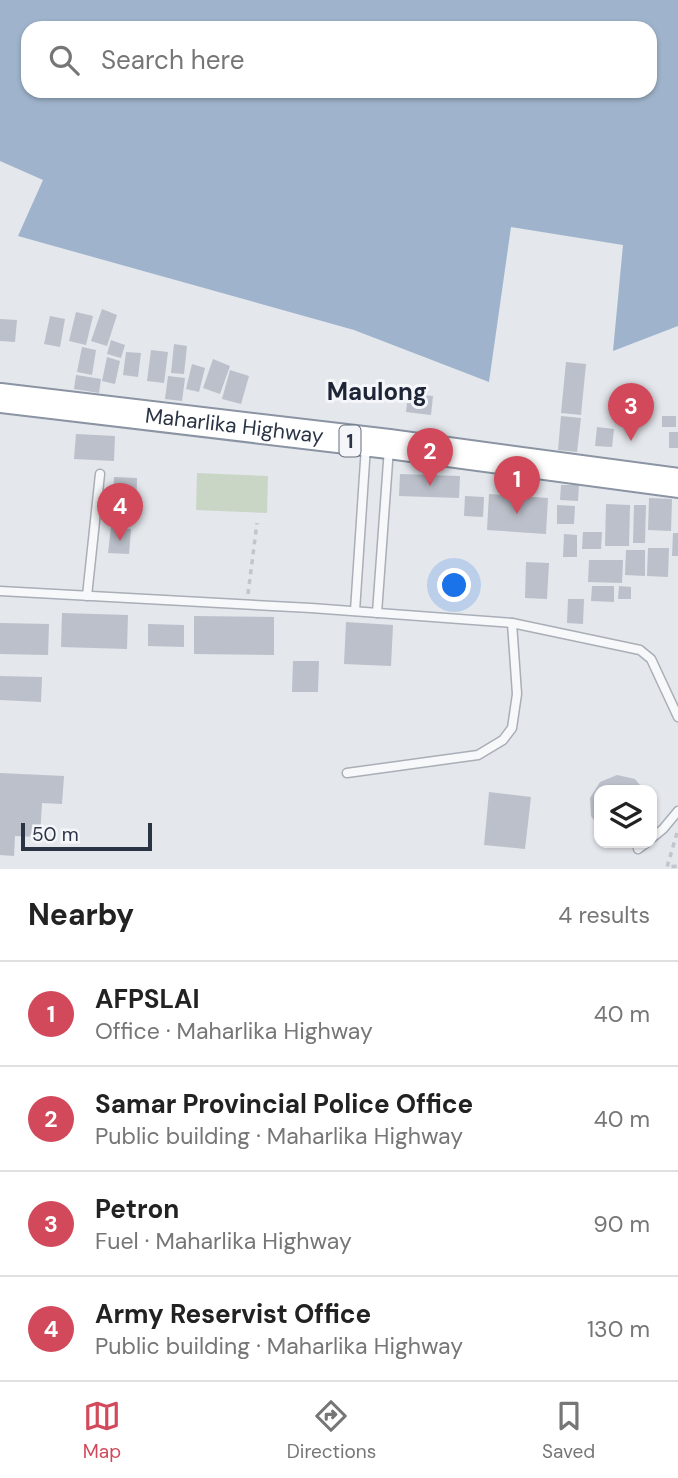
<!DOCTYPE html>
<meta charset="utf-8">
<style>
body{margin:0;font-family:"DM Sans",sans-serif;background:#f6f6f6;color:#222}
.controls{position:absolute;right:21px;bottom:21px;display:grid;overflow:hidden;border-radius:14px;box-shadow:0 2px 5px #0004}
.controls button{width:63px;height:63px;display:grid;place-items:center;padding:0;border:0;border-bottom:2px solid #e0e0e0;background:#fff;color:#222;font:35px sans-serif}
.scale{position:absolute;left:21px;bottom:18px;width:131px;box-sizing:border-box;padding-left:7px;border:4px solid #2b3445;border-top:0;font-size:19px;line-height:24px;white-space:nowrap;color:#2b3445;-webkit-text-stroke:5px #f4f6f9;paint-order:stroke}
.you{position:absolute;left:455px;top:586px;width:24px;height:24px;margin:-18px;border:5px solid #fff;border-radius:50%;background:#1a73e8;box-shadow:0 0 0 10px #1a73e833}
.badge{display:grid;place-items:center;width:46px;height:46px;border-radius:50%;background:#d1495b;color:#fff;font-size:23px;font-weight:700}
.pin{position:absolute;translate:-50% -58px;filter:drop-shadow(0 2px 4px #0008)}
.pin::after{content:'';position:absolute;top:37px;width:24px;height:21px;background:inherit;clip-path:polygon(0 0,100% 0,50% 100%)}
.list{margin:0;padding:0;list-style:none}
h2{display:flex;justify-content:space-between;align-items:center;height:91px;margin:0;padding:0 28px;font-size:30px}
h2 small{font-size:23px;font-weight:400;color:#767676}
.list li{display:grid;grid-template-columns:46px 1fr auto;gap:21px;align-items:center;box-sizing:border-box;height:105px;padding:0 28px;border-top:2px solid #e0e0e0}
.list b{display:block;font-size:26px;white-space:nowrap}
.list p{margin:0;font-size:23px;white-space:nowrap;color:#767676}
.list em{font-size:23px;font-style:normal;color:#767676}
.icon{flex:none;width:38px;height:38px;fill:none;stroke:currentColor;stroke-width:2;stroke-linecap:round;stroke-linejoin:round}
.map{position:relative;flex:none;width:678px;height:869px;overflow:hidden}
.search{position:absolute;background:#fff;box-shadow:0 2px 5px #0004;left:21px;right:21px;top:21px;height:77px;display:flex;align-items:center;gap:18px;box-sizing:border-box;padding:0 24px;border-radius:21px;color:#767676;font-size:26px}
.sheet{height:511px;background:#fff}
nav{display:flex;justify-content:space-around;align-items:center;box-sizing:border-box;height:98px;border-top:2px solid #e0e0e0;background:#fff;font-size:19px;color:#767676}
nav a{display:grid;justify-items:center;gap:4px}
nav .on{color:#d1495b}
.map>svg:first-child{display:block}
.green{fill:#c9d6c5}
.water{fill:#9fb4cc;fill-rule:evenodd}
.building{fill:#bbc0ca}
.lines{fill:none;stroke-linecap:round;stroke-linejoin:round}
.service-casing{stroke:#a9aeb7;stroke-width:11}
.trunk-casing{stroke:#8b94a3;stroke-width:32}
.path{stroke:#c2c5cb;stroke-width:3.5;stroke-dasharray:5 5;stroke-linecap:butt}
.service{stroke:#f7f8fa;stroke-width:8}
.trunk{stroke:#fff;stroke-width:28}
.labels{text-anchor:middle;stroke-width:6;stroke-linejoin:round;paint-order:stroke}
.shield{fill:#f4f6f9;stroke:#676e7b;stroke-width:2}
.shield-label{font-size:19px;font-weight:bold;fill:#2b3445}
.street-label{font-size:21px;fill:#2b3445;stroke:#f4f6f9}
.quarter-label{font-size:24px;font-weight:bold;fill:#1d2536;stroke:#f4f6f9}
</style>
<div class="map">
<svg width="678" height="869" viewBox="0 0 678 869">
<rect width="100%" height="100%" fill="#e4e7ec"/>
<polygon class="green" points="197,473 268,476 267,513 196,510"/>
<path class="water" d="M0 0H678V326L613 351 623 245 511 227 489 382 354 330 18 236 43 180 0 161ZM28 28H650V91H28Z"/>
<g class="building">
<polygon points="102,309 117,315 107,346 91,341"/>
<polygon points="76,312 93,316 86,345 69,341"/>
<polygon points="50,316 65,319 60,347 44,344"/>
<polygon points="0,319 17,320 15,342 0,341"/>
<polygon points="111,340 125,345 121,358 107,354"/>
<polygon points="174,344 187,346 184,374 171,373"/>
<polygon points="82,347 96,350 92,375 77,372"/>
<polygon points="151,350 168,352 164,383 147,381"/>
<polygon points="126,352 141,353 138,377 123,375"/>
<polygon points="107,357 120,361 115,384 102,381"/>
<polygon points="213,359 230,366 220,394 203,388"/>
<polygon points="566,362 586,364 581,415 561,413"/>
<polygon points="192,364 205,368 199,392 186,389"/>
<polygon points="230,370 249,376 241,404 222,399"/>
<polygon points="76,375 101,379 99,393 74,389"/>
<polygon points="168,376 185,378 182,401 165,399"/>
<polygon points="408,394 433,396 431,415 406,412"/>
<polygon points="561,416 581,418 577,452 558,450"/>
<rect x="662" y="416" width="14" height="11"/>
<polygon points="597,427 614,429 612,447 595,446"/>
<rect x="669" y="432" width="9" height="16"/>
<polygon points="76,434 115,436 114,461 74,459"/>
<polygon points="400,474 460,476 459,498 399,496"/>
<polygon points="114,477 137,478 136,513 112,512"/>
<polygon points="561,485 579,485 578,501 560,500"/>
<polygon points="489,494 548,498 546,534 487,530"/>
<polygon points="465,496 484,497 483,517 464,516"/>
<polygon points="649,498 672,499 671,531 648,530"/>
<polygon points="606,504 630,505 629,546 605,546"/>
<polygon points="557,505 575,506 574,524 557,524"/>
<polygon points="634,505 646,505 645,543 633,543"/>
<polygon points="111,527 131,529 129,554 108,553"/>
<polygon points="583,532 602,532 601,549 582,549"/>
<polygon points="673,533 678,533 678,556 672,556"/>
<polygon points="564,534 577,535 577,557 563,557"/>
<polygon points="648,548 669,548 668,577 647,576"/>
<polygon points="626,550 645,550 645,576 625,575"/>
<polygon points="589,560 623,560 622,583 588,582"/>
<polygon points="526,562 549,563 547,599 525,598"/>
<polygon points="592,586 614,586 614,602 591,601"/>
<polygon points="619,586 631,587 631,599 618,599"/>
<polygon points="568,599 584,599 583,624 567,623"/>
<polygon points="62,613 128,615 127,649 61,647"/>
<polygon points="194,616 274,617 274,655 194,654"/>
<polygon points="346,622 393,625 391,666 344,664"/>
<polygon points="0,623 49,624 48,655 0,654"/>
<polygon points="148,624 184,625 184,647 148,646"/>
<polygon points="293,661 319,661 318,692 292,692"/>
<polygon points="0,676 42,677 41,702 0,700"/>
<polygon points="0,773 64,776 62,804 42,803 40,837 15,836 14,856 0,855"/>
<polygon points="617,775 635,779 644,790 599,790 599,827 591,816 590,798 600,782"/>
<polygon points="489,792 531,797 525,849 484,845"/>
</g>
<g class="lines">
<defs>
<g id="service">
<polyline points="0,591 311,608 512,623 640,650 651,659 678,717"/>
<polyline points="87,596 100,474"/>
<polyline points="355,611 366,446"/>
<polyline points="377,613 389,448"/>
<polyline points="347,773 478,755 503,740 512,728 517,694 512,623"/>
<polyline points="652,838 663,829 678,811"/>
<polyline points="638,849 646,843"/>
</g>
<g id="trunk">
<path id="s1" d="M0 398 389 444 678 483"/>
</g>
</defs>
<use href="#service" class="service-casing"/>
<use href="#trunk" class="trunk-casing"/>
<g class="path">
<polyline points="248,594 257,523"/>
<polyline points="677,833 667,867 678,866"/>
</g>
<use href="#service" class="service"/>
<use href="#trunk" class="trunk"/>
</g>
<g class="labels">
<rect class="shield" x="339.5" y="425.5" width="21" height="31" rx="5"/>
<g class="shield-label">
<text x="350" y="448">1</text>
</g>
<g class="street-label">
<text dy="7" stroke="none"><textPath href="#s1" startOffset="236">Maharlika Highway</textPath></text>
</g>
<g class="quarter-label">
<text x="377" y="400">Maulong</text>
</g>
</g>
</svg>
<div class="controls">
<button><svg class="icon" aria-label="layers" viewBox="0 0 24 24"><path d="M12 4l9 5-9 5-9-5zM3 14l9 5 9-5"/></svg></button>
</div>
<div class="scale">50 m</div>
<div class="you"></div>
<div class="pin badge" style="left:517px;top:514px">1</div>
<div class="pin badge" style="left:430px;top:486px">2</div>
<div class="pin badge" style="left:631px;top:441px">3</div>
<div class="pin badge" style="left:120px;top:541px">4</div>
<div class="search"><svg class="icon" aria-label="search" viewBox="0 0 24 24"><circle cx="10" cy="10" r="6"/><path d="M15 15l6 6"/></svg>Search here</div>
</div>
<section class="sheet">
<h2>Nearby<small>4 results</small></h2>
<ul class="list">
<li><span class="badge">1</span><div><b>AFPSLAI</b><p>Office · Maharlika Highway</p></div><em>40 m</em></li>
<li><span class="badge">2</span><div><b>Samar Provincial Police Office</b><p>Public building · Maharlika Highway</p></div><em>40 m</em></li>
<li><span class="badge">3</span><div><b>Petron</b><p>Fuel · Maharlika Highway</p></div><em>90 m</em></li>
<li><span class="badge">4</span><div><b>Army Reservist Office</b><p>Public building · Maharlika Highway</p></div><em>130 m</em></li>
</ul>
</section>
<nav>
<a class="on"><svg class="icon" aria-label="map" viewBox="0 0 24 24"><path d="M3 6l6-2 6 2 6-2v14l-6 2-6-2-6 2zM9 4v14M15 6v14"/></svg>Map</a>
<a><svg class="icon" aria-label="directions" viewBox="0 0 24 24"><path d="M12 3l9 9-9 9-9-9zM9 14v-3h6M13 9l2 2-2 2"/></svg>Directions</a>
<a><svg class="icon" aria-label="saved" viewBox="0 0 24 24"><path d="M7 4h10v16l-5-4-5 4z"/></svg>Saved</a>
</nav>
